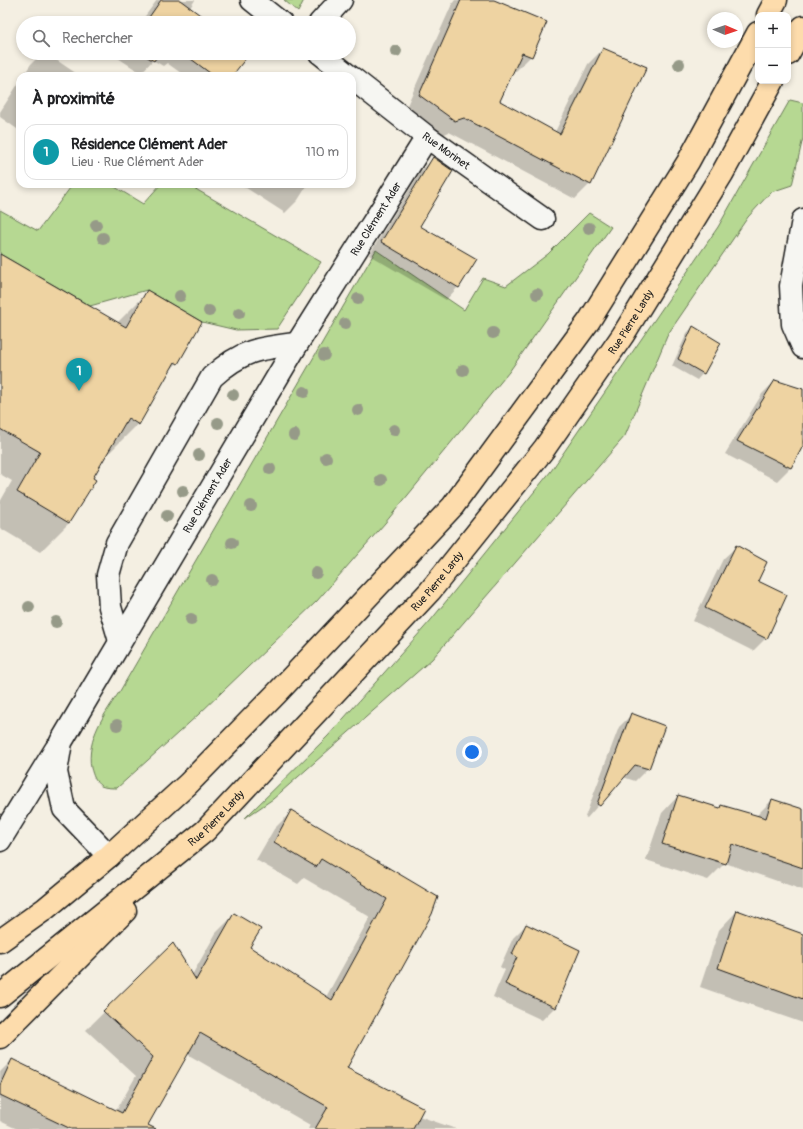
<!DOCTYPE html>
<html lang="fr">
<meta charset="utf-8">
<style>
body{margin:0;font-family:Pangolin,sans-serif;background:#f2f2f2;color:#202124}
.controls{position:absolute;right:12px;top:12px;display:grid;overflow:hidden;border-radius:8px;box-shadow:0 2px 6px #0003}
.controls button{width:36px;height:36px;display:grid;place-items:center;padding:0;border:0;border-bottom:1px solid #e0e0e0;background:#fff;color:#202124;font:20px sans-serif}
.compass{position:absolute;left:707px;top:12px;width:36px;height:36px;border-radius:50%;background:#fff;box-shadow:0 2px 6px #0003;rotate:92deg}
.you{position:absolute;left:472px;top:752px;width:14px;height:14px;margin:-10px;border:3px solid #fff;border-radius:50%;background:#1a73e8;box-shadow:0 0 0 6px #1a73e833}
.badge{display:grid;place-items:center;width:26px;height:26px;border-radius:50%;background:#d1495b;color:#fff;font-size:13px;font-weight:700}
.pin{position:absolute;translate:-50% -33px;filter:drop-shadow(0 1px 2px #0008)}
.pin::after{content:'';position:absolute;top:21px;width:14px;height:12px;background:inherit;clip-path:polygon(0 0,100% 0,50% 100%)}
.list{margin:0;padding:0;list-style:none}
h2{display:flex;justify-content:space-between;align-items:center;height:52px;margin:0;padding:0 16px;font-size:17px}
h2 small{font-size:13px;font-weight:400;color:#757577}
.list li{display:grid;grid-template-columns:26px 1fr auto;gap:12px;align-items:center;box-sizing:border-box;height:56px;margin:0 8px 8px;padding:0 8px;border:1px solid #e0e0e0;border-radius:12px}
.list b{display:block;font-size:15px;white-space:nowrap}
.list p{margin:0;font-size:13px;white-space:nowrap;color:#757577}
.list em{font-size:13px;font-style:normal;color:#757577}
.icon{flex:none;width:22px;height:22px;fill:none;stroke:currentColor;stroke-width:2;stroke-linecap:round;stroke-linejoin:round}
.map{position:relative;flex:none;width:803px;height:1129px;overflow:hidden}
.search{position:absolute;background:#fff;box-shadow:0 2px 6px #0003;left:16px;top:16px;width:340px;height:44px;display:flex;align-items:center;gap:10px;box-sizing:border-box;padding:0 14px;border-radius:22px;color:#757577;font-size:15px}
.panel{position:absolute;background:#fff;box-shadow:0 2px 6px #0003;left:16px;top:72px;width:340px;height:116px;border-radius:12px}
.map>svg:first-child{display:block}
.green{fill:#b6d892;stroke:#697a57}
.shadow{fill:#0003}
.building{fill:#eed3a2;stroke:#1c1c1c}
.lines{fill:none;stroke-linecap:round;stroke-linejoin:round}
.minor-casing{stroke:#1c1c1c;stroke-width:25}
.major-casing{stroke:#1c1c1c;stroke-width:25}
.minor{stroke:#f6f6f2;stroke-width:22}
.major{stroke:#fddcac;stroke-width:22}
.tree{fill:#969a88}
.labels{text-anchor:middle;stroke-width:3;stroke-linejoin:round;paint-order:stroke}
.street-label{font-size:11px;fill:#1c1c1c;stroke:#f6f6f2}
</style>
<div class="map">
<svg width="803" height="1129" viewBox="0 0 803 1129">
<rect width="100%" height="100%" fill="#f4efe2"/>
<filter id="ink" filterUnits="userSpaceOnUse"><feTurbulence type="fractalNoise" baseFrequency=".025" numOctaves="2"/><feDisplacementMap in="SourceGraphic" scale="8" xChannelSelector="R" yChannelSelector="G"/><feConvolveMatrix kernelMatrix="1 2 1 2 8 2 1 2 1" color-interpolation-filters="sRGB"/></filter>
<g filter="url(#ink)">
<g class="green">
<polygon points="284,0 304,0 298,12"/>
<polygon points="790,100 803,103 803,138 792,185 771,192 748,217 668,334 625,436 432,659 273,799 245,818 328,736 431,620 551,471 718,227"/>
<polygon points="73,184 110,184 143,204 161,184 187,184 321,262 277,329 236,330 202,322 147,290 90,306 0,254 0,210 38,231"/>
<path d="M589 213 611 227 509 372 385 523 317 601 199 714 117 788C113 788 105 788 101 786 95 782 93 775 91 768 86 739 105 713 120 691L376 250 464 310 483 278 506 286 548 254Z"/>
</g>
<g class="shadow">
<polygon points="157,0 195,0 190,8 210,23 140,23"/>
<polygon points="455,0 493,0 531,56 516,71 513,70 499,102 555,132 588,64 603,49 645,67 590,184 575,199 449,132 440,136 405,110 452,4"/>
<polygon points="42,53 46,53 80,76 23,76 31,64"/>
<polygon points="121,53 249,53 231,76 185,76 167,63 163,66 153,60 141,73 118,58"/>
<polygon points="20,81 20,131 0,117 0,112"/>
<polygon points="434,158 419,226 458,287 446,300 369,255 421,171"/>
<polygon points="240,184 308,184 298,200 285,213"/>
<polygon points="0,255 117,323 148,292 177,363 168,372 138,424 109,453 107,452 69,523 40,552 0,528 0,502 12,481 0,474"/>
<polygon points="693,327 703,373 697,380 672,366 687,333"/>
<polygon points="775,381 803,390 803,444 790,468 777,481 725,454 762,394"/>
<polygon points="736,547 757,582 766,638 753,651 693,621 723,559"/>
<polygon points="632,714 648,768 635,781 623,777 587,818 585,817 619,727"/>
<polygon points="678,796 719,809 721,806 756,816 772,800 803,810 803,890 725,863 708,880 646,860 662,813"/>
<polygon points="292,811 437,898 346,1068 419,1116 456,1129 308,1129 310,1125 187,1054 145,1129 17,1129 0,1121 0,1072 12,1060 116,1111 136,1076 86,1030 172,945 192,975 216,933 234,915 249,947 326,997 370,917 304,878 298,884 256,860 274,829"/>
<polygon points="737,911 803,935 803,1023 700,987 719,930"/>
<polygon points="526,925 555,1007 542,1020 493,997 505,970 500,967 513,938"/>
</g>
<g class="building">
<polygon points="161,0 180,0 211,23 145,23"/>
<polygon points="461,0 494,0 547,22 532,57 522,53 500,101 560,134 603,48 647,67 591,185 464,118 455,121 419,95"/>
<polygon points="141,53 159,53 154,61"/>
<polygon points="183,53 250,53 232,76 214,76"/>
<polygon points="433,157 453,171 420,226 477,259 459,288 381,242"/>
<polygon points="0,254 126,327 147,290 202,322 178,364 175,362 139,425 128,418 93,478 96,480 69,523 17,492 40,452 0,429"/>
<polygon points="693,326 721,343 704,374 678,359"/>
<polygon points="775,380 803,389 803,446 791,468 737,441"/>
<polygon points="736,545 767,562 758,581 787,595 767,639 705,608"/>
<polygon points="631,713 665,726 649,769 635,765 600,806 597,804"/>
<polygon points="678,795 720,808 721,805 766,818 772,799 803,809 803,868 732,844 726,864 662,844"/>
<polygon points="291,810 438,897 432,914 347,1068 424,1108 413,1129 315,1129 328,1107 200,1033 148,1125 156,1129 71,1129 0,1095 0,1085 12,1059 122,1113 153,1057 103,1011 173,943 196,980 234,913 261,929 250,947 332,1000 387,899 321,859 316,867 274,842"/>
<polygon points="737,910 803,934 803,999 718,968"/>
<polygon points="526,924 580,950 556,1008 505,984 517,957 512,954"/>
</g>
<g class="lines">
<defs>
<g id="minor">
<polyline points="252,0 281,23"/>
<polyline points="320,23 341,0"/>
<polyline points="320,53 349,76"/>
<path id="s1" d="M352 78 427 137 543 219"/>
<polyline points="803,220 791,286 793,324 803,347"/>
<path d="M120 641 110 607 108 575 117 543 212 377C242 350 259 348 297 344"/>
<polyline points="0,840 56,749"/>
<path id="s2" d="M109 856 64 809 56 772 61 742 297 344 427 137"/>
</g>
<g id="major">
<polyline points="768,15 776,0"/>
<polyline points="788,54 803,27"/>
<polyline points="0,941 45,909 109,856 188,784 276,694 453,506 589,321 688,162 758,33"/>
<path id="s3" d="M0 996 205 831 430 591 544 449 623 335 722 174 773 81"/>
<polyline points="0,1037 125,911"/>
</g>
</defs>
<use href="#minor" class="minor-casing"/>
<use href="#major" class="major-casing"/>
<use href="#minor" class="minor"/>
<use href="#major" class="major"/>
</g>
<g class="tree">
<circle cx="396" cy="51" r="6"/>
<circle cx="679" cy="64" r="6"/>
<circle cx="96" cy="225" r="6"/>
<circle cx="589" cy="228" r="6"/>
<circle cx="103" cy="238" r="6"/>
<circle cx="537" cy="294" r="6"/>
<circle cx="180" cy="296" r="6"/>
<circle cx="358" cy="299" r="6"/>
<circle cx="209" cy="311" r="6"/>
<circle cx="239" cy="313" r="6"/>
<circle cx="345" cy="324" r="6"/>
<circle cx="493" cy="333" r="6"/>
<circle cx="324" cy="355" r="6"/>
<circle cx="463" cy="370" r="6"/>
<circle cx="304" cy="392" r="6"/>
<circle cx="233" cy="395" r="6"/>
<circle cx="358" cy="410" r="6"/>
<circle cx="218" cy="423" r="6"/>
<circle cx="394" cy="430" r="6"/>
<circle cx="294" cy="435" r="6"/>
<circle cx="199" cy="455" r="6"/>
<circle cx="326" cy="458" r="6"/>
<circle cx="270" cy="469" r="6"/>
<circle cx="381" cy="480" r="6"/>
<circle cx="183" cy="491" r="6"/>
<circle cx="251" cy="506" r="6"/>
<circle cx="167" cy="516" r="6"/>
<circle cx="232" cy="543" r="6"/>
<circle cx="316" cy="573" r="6"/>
<circle cx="212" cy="580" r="6"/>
<circle cx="29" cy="607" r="6"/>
<circle cx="191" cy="619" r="6"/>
<circle cx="56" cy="622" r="6"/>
<circle cx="117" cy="725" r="6"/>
</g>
</g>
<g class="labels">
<g class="street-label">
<text dy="4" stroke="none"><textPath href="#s1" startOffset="119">Rue Morinet</textPath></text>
<text dy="4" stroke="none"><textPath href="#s2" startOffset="744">Rue Clément Ader</textPath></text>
<text dy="4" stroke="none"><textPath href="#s3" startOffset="928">Rue Pierre Lardy</textPath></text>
<text dy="4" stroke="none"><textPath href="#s2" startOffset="420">Rue Clément Ader</textPath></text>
<text dy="4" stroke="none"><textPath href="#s3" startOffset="604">Rue Pierre Lardy</textPath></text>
<text dy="4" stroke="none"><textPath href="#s3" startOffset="280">Rue Pierre Lardy</textPath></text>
</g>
</g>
</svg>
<div class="controls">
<button>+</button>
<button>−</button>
</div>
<svg class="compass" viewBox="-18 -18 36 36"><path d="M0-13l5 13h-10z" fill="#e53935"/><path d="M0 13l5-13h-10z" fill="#757577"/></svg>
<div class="you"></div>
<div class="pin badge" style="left:79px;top:391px;background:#0f9aa8">1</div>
<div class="search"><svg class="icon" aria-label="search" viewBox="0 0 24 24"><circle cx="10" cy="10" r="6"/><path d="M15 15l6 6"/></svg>Rechercher</div>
<section class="panel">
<h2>À proximité<small></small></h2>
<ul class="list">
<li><span class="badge" style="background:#0f9aa8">1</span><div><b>Résidence Clément Ader</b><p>Lieu · Rue Clément Ader</p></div><em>110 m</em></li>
</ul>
</section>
</div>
